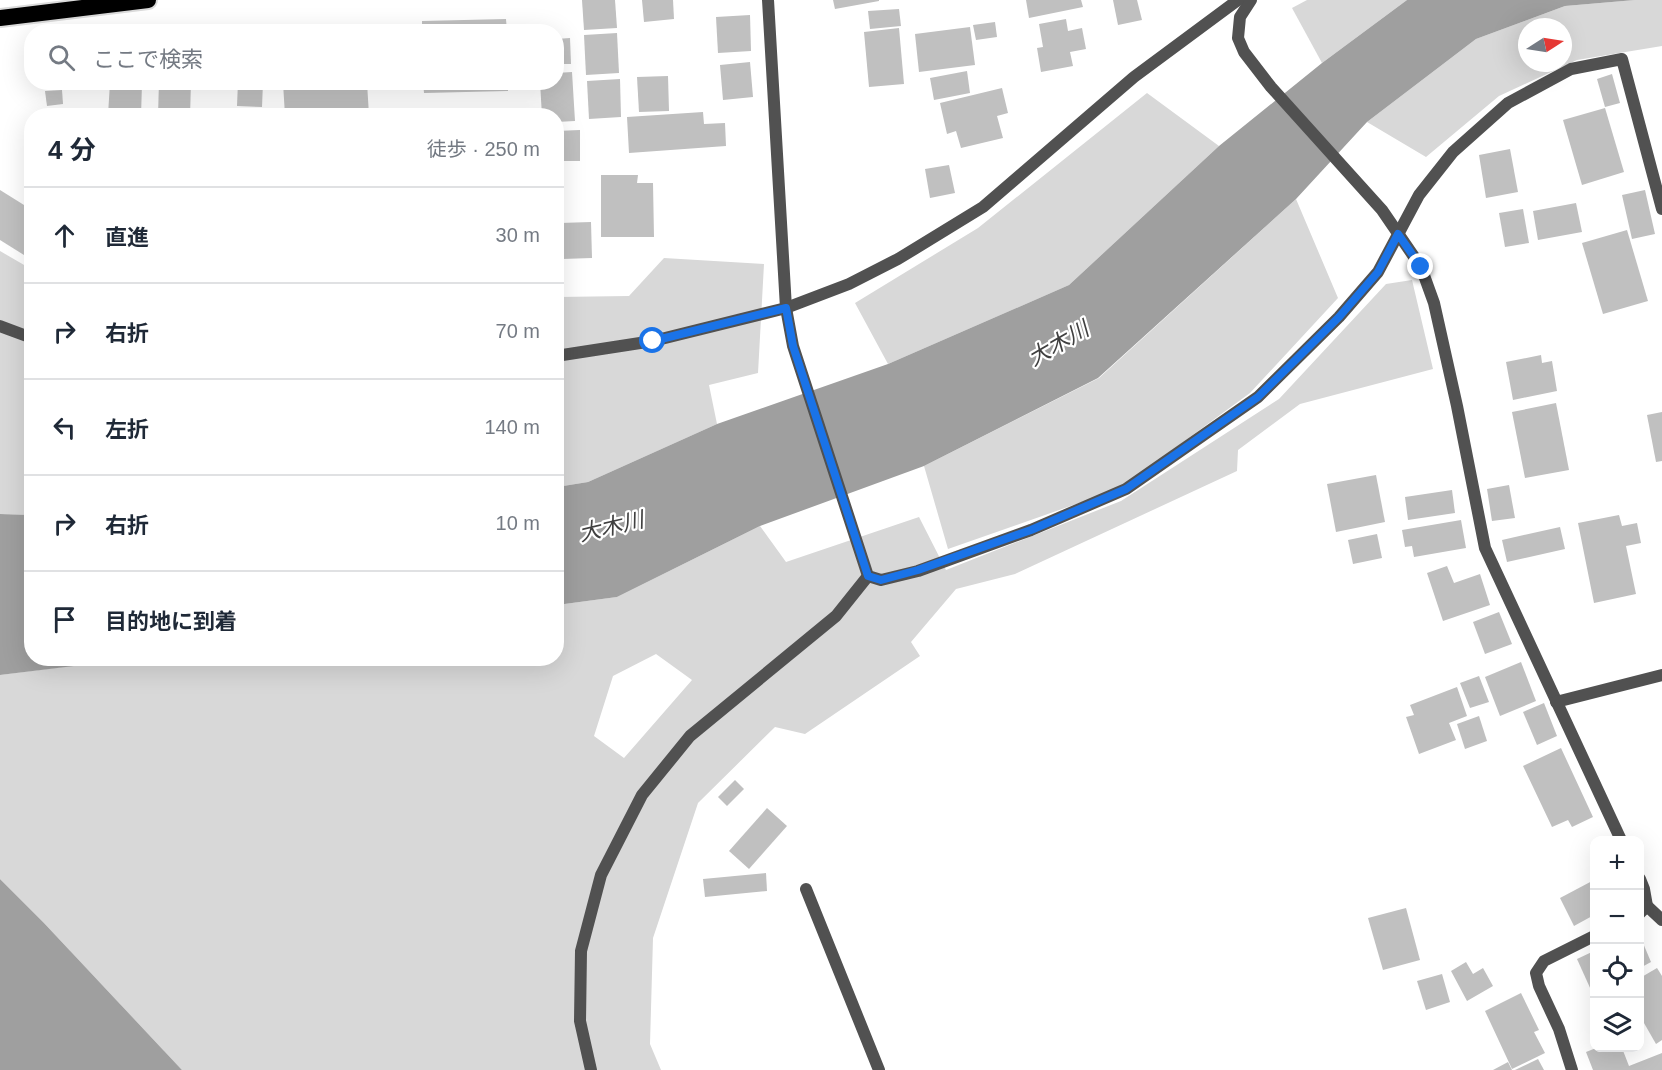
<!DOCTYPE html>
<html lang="ja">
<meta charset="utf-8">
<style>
body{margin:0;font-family:Arial,"Noto Sans JP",sans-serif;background:#f6f6f7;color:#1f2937}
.controls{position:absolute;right:18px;bottom:18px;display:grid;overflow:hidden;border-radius:12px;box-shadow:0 6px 24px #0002}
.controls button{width:54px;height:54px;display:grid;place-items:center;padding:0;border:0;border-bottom:2px solid #e0e1e3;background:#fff;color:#1f2937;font:30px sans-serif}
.compass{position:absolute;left:1518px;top:18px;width:54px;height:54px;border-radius:50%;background:#fff;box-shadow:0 6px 24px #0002;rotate:78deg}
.stop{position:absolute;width:18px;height:18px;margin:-14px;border:4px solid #1a73e8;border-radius:50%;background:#fff}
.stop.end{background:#1a73e8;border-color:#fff;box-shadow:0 2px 6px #0008}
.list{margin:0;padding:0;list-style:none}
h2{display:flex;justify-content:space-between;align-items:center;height:78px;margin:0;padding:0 24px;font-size:26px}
h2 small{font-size:20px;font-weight:400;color:#747a83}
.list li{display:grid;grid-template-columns:39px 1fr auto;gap:18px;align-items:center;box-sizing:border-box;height:96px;padding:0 24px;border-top:2px solid #e0e1e3}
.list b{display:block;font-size:22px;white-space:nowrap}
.list em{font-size:20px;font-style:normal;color:#747a83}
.icon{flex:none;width:33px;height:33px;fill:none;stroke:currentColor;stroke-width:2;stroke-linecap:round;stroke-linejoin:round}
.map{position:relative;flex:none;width:1662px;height:1070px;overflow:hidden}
.search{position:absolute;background:#fff;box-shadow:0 6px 24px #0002;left:24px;top:24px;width:540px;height:66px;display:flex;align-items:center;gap:15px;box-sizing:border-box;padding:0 21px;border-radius:24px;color:#747a83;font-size:22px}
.panel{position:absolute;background:#fff;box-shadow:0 6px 24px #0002;left:24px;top:108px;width:540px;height:558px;border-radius:24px}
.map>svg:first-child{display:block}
.green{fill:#d8d8d8;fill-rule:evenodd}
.water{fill:#9f9f9f}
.building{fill:#c0c0c0}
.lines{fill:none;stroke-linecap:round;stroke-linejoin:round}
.trunk-casing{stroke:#dbdbdb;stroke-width:20}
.minor{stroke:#515151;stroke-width:12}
.tertiary{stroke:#515151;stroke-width:12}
.trunk{stroke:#000;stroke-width:16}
.route{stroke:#1a73e8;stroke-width:8}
.labels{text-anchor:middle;stroke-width:4.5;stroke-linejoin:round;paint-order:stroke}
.water-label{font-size:22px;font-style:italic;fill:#404040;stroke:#fff}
</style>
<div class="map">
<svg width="1662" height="1070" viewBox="0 0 1662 1070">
<rect width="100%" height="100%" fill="#fff"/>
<g class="green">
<polygon points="1307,0 1407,0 1322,63 1292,8"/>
<path d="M1635 0H1662V46L1577 60 1499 96 1426 157 1367 122 1476 39 1565 6ZM1527 27H1563V63H1527Z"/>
<polygon points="1147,93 1219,146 1069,285 888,364 855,303 978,228"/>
<polygon points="1296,199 1338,298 1250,393 1119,489 948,549 924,466 1099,378"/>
<polygon points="0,251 31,269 31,515 0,514"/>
<polygon points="664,258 764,264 758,373 709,385 717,424 588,482 557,487 557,297 629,296"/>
<path d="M1412 280 1433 369 1300 404 1238 450 1237 471 1015 574 956 589 911 642 920 656 805 734 775 727 698 803 653 938 650 1044 661 1070H182L44 923 0 879V675L131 658H556L557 605 617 597 760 526 786 562 919 517 946 570 1121 501 1279 399 1386 284ZM656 654 692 680 624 758 594 736 613 676Z"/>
</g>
<g class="water">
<polygon points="1407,0 1635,0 1565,6 1476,39 1367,122 1296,199 1098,378 924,466 760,526 617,597 557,605 557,487 588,482 717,424 888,364 1069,285 1219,146 1322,63"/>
<polygon points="0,514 31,515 32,658 131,659 0,675"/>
<polygon points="0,879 44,923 182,1070 0,1070"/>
</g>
<g class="building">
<polygon points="582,0 615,0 617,28 584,30"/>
<polygon points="642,0 673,0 674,19 644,22"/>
<polygon points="833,0 879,0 879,1 835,9"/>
<polygon points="1026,0 1081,0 1083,7 1029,18"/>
<polygon points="1113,0 1137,0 1142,20 1118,25"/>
<polygon points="899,9 901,26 870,29 868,11"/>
<polygon points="750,15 751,51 718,53 716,17"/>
<polygon points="506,19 507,32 422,32 422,21"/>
<polygon points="1066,19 1068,31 1082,28 1086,49 1070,52 1073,66 1041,72 1037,48 1043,47 1039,24"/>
<polygon points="995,22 997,37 976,40 973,25"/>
<polygon points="970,27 975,65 919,72 915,34"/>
<polygon points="899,28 904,84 869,87 864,32"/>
<polygon points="617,33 619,73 586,75 584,35"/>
<polygon points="570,38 571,64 556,64 556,39"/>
<polygon points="750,62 753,97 723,100 720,65"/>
<polygon points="967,71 970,93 934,100 930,78"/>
<polygon points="572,72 575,121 556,122 556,116 542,116 540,82 556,82 556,73"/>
<polygon points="1612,74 1620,103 1605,107 1597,79"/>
<polygon points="668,76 669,111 639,112 637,77"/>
<polygon points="620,79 621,117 589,119 587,81"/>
<polygon points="110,82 142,83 141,116 108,116"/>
<polygon points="159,82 191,82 190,116 158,116"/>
<polygon points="238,82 263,82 262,107 237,106"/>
<polygon points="283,82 367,82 369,116 285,116"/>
<polygon points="423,82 508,82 508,91 424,93"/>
<polygon points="1002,88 1008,113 997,116 1003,138 961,148 956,131 947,134 940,103"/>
<polygon points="62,90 63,104 47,106 45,91"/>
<polygon points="1605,108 1624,172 1582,185 1563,120"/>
<polygon points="703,112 704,124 725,123 726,146 629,153 627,117"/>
<polygon points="580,130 580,161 556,161 556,131"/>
<polygon points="1510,149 1518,192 1486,198 1479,155"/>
<polygon points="949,165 955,193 930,198 925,169"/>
<polygon points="601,175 638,175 637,183 653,183 654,237 601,237"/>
<polygon points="0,190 32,210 32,260 0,240"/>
<polygon points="1645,190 1655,234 1632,239 1622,195"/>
<polygon points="1576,203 1582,232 1538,240 1533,211"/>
<polygon points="1523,209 1529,243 1505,247 1499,213"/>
<polygon points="591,222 592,258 562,259 560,223"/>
<polygon points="1627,230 1648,301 1603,314 1582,243"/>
<polygon points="1541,355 1542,363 1552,361 1557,391 1513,400 1506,362"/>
<polygon points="1556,403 1569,470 1525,478 1512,412"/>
<polygon points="1662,412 1662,461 1656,462 1647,415"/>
<polygon points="1376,475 1385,522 1336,532 1327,484"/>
<polygon points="1509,485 1515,518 1492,521 1487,489"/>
<polygon points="1452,490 1455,513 1408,520 1405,497"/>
<polygon points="1619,515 1622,526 1637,523 1641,543 1626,546 1636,594 1594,603 1578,523"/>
<polygon points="1461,520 1466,548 1414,557 1412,546 1405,547 1402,530"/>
<polygon points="1560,527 1565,549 1507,562 1502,540"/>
<polygon points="1377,534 1382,558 1353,564 1348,540"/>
<polygon points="1447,566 1454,583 1480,574 1490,605 1443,621 1427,573"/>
<polygon points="1499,612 1512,644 1485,654 1473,622"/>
<polygon points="1521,662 1536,701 1500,716 1485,677"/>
<polygon points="1479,676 1489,702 1470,708 1460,683"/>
<polygon points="1457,687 1467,716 1449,723 1456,740 1419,754 1406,717 1414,715 1410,705"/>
<polygon points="1544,703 1557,736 1537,745 1523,712"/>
<polygon points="1479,716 1487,741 1465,749 1457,724"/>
<polygon points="1561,748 1593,817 1572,827 1568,820 1552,827 1523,766"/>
<polygon points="735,780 744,789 727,806 718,797"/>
<polygon points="767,808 787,826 749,869 729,851"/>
<polygon points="766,873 767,891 705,897 703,879"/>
<polygon points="1594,880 1594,915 1574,926 1560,898"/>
<polygon points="1406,908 1420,960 1383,970 1368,918"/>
<polygon points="1640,936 1651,962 1640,968"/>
<polygon points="1594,951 1594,989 1591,990 1577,959"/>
<polygon points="1466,962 1473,974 1483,968 1493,986 1467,1001 1451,971"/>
<polygon points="1657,968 1662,976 1662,1040 1656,1044 1640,1016 1640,978"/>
<polygon points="1442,974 1450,1002 1426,1010 1417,981"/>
<polygon points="1521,993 1539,1030 1534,1032 1545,1053 1512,1069 1485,1011"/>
<polygon points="1596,1048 1622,1048 1629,1066 1662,1053 1662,1070 1593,1070 1586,1052"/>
<polygon points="1538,1059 1544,1070 1515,1070"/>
<polygon points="1508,1062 1512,1070 1493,1070"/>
</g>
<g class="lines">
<defs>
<polyline id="trunk" points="0,18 148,0"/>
</defs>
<use href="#trunk" class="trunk-casing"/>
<g class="minor">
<polyline points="768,0 786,308 793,346 868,576 881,580 918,571 1031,530 1126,489 1258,397 1339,317 1378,272 1419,195 1453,152 1508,103 1571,69 1622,59 1662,209"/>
<polyline points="1251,0 1240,17 1238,38 1244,52 1271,87 1382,210 1421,267 1434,303 1457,406 1485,548 1621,840"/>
<polyline points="0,326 32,338"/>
<polyline points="556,356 653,341 786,308 849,284 898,259 983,207 1134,77 1238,0"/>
<polyline points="1556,702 1662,675"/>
<polyline points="1640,879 1644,889 1647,906 1640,913"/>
<polyline points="806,889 879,1070"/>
<polyline points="1647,906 1662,920"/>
<polyline points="1572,1070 1559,1029 1539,986 1536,973 1544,961 1594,936"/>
</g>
<polyline class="tertiary" points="591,1070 580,1021 581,951 601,875 642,795 690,736 836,616 868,576"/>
<use href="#trunk" class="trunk"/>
</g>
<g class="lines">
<polyline class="route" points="653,341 786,308 793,346 868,576 881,580 918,570 1031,530 1126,489 1258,397 1339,317 1378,272 1398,234 1421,267"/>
</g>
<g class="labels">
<g class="water-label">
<text transform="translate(1058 343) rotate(-30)" y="8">大木川</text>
<text transform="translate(611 526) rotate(-13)" y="8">大木川</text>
</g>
</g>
</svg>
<div class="controls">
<button>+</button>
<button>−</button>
<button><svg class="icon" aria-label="locate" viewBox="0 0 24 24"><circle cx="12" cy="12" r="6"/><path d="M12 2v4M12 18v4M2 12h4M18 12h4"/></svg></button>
<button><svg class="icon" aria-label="layers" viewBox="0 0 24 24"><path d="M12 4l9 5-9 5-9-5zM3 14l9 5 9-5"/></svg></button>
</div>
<svg class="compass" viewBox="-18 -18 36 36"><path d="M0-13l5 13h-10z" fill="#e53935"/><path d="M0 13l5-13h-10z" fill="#747a83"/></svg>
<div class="stop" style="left:653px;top:341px"></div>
<div class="stop end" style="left:1421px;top:267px"></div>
<div class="search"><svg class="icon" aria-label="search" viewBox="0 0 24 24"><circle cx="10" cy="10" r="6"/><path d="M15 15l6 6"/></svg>ここで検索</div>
<section class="panel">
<h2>4 分<small>徒歩 · 250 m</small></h2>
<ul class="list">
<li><svg class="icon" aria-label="ahead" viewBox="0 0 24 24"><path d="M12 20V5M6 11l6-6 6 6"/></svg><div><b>直進</b></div><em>30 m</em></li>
<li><svg class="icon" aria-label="right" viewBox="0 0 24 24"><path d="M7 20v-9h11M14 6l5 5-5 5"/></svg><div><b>右折</b></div><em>70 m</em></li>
<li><svg class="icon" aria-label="left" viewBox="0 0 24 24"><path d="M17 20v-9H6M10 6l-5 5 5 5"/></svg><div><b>左折</b></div><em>140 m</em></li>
<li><svg class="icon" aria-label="right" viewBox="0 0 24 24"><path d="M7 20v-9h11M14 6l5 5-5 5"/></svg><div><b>右折</b></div><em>10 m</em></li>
<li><svg class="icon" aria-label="arrive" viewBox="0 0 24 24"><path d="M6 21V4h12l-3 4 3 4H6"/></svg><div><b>目的地に到着</b></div></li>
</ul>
</section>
</div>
